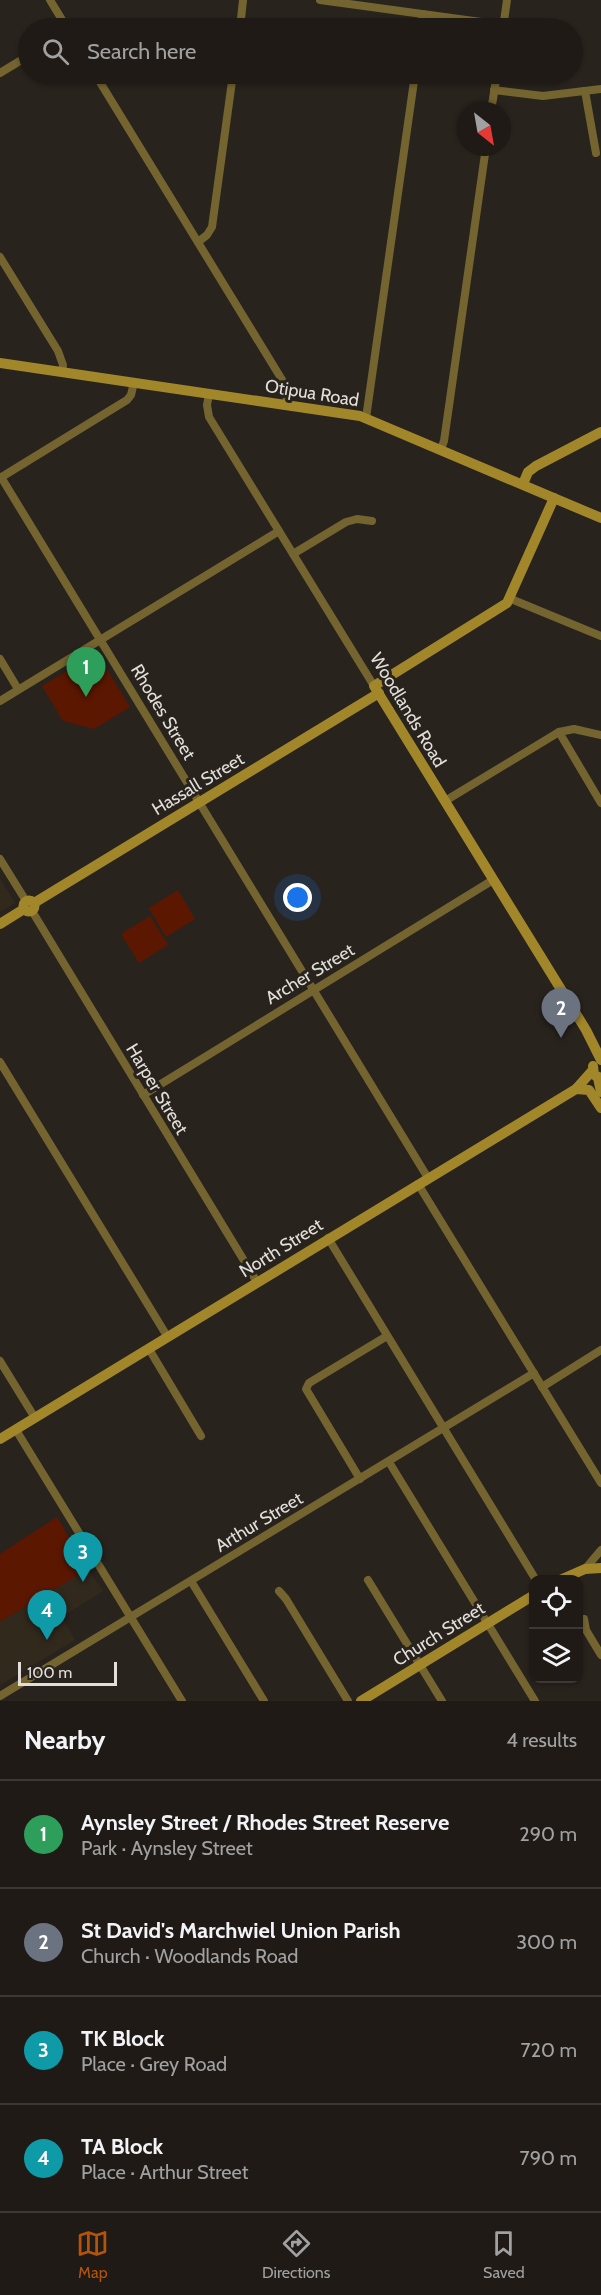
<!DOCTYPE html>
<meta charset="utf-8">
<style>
body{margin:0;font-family:Cabin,sans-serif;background:#27231f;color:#f1f3f6}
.controls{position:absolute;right:18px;bottom:18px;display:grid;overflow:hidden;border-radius:12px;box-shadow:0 2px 4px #0004}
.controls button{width:54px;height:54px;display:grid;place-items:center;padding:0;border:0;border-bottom:2px solid #3c3835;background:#1f1a16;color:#f1f3f6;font:30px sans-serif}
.compass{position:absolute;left:457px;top:102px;width:54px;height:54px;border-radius:50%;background:#1f1a16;box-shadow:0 2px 4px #0004;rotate:149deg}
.scale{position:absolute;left:18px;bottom:15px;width:99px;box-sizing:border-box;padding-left:6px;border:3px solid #e2deda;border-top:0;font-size:16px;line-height:21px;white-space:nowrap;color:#e2deda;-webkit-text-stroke:4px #29231d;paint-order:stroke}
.you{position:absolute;left:298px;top:898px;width:21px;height:21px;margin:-15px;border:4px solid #fff;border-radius:50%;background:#1a73e8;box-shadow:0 0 0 9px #1a73e833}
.badge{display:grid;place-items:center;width:39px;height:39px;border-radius:50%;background:#b45309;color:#fff;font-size:20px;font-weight:700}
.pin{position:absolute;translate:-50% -50px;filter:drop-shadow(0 2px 3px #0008)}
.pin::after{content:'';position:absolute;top:32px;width:21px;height:18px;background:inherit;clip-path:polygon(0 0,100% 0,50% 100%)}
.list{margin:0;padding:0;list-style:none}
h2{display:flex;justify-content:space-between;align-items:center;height:78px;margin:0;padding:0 24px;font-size:26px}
h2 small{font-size:20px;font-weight:400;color:#a1a1a1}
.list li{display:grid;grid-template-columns:39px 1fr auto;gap:18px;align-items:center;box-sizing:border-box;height:108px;padding:0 24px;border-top:2px solid #3c3835}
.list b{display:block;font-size:22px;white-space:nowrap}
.list p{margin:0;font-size:20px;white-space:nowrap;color:#a1a1a1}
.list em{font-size:20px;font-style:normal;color:#a1a1a1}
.icon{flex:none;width:33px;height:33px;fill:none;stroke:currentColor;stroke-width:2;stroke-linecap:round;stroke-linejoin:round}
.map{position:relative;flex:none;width:601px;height:1701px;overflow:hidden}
.search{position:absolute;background:#1f1a16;box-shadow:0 2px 4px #0004;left:18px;right:18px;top:18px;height:66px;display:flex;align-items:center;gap:15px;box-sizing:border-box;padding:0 21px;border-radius:33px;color:#a1a1a1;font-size:22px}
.sheet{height:510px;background:#1f1a16}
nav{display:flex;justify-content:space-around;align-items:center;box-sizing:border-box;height:84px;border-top:2px solid #3c3835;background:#1f1a16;font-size:16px;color:#a1a1a1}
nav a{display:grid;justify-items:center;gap:3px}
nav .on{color:#b45309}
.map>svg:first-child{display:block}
.built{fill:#32291d}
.green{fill:#5c1701}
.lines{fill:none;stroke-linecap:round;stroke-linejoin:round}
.street{stroke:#74642f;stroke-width:8}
.secondary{stroke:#a2872a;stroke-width:10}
.labels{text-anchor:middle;stroke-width:6;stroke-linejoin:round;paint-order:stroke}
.street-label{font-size:18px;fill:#e2deda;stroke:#29231d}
</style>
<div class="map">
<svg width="601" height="1701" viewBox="0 0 601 1701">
<rect width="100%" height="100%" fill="#29231d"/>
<g class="built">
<polygon points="0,878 15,903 0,912"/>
<polygon points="88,1569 103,1591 62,1617 75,1640 0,1685 0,1622"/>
</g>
<g class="green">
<polygon points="97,653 130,707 94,729 63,721 42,686"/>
<polygon points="178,890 195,919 166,937 149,908"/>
<polygon points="150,916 168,945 139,963 121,934"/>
<polygon points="57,1517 88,1569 0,1622 0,1554"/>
</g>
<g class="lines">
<g class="street">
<polyline points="50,0 67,28"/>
<polyline points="320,0 503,25"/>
<polyline points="240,28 243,0"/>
<polyline points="421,28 423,14"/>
<polyline points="503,28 507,0"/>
<polyline points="0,73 28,56"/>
<polyline points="95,74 284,383 287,396 286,404"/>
<polyline points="494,90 543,96 601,89"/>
<polyline points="585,91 596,153"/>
<polyline points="491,111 497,74"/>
<polyline points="198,242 207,235 212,227 233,74"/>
<polyline points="0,257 58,351 63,365 62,372"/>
<polyline points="209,394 207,405 209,417 374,686"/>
<polyline points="366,418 415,74"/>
<polyline points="441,449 444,441 486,147"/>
<polyline points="1,477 428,1178"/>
<polyline points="0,478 127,400 131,395 134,382"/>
<polyline points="293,554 346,522 357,519 372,521"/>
<polyline points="511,599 601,636"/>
<polyline points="0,659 18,689"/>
<polyline points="0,701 279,531"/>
<polyline points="559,732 601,803"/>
<polyline points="445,801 559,732 574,729 601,735"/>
<polyline points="0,859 26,901"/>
<polyline points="32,911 257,1282"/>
<polyline points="0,1062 167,1336"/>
<polyline points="143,1095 493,880"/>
<polyline points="418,1184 601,1483"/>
<polyline points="328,1238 536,1580"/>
<polyline points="149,1349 201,1436"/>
<polyline points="0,1361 35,1418"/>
<polyline points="542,1387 601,1350"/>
<polyline points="16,1430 182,1701"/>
<polyline points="389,1462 535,1701"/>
<polyline points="360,1479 306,1389 309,1383 387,1336"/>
<polyline points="585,1569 601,1550"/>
<polyline points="368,1580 442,1701"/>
<polyline points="191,1581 264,1701"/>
<polyline points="279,1591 286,1599 348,1701"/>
<polyline points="584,1619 586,1630 601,1655"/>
<polyline points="0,1696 534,1373"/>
</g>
<g class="secondary">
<polyline points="0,363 360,416 601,518"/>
<polyline points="523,484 528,472 536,466 601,432"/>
<polyline points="554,498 507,603 374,686 586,1030 601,1060"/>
<circle cx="29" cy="906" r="5.5"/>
<polyline points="34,903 379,693"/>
<polyline points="0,924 24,909"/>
<polyline points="593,1066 594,1075 601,1078"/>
<polyline points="598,1078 601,1092"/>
<polyline points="576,1089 589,1090 601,1108"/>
<polyline points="0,1439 576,1089 592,1071"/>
<polyline points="560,1580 585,1569 601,1568"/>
<polyline points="361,1701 534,1595"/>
</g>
</g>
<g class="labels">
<g class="street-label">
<text transform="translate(312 393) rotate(9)" y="6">Otipua Road</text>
<text transform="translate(408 710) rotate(59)" y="6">Woodlands Road</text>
<text transform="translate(163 712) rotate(59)" y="6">Rhodes Street</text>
<text transform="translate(198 784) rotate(-31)" y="6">Hassall Street</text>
<text transform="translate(310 974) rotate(-31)" y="6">Archer Street</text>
<text transform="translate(157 1089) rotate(59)" y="6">Harper Street</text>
<text transform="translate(281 1248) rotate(-32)" y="6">North Street</text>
<text transform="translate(259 1522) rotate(-31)" y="6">Arthur Street</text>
<text transform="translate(439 1634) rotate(-32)" y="6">Church Street</text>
</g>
</g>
</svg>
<div class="controls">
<button><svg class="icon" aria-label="locate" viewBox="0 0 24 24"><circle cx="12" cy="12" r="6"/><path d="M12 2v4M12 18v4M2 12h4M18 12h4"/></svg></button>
<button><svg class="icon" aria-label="layers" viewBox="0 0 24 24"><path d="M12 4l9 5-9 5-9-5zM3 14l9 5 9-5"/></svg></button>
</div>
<svg class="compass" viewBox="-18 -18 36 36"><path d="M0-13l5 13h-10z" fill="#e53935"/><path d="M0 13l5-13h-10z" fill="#a1a1a1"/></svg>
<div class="scale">100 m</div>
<div class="you"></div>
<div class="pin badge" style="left:86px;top:697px;background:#2e9e5b">1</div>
<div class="pin badge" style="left:561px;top:1038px;background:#6b7280">2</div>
<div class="pin badge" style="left:83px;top:1582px;background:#0f9aa8">3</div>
<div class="pin badge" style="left:47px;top:1640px;background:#0f9aa8">4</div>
<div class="search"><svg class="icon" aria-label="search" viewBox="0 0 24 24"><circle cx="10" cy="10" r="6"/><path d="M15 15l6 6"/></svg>Search here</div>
</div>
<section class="sheet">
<h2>Nearby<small>4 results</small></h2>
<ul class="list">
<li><span class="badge" style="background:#2e9e5b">1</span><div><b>Aynsley Street / Rhodes Street Reserve</b><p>Park · Aynsley Street</p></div><em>290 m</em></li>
<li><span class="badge" style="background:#6b7280">2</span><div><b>St David's Marchwiel Union Parish</b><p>Church · Woodlands Road</p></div><em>300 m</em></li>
<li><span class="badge" style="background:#0f9aa8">3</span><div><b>TK Block</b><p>Place · Grey Road</p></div><em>720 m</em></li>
<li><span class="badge" style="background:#0f9aa8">4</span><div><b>TA Block</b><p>Place · Arthur Street</p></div><em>790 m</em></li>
</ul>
</section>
<nav>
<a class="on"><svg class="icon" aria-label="map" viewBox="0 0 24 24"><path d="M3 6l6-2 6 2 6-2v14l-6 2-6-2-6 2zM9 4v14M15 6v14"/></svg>Map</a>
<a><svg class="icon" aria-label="directions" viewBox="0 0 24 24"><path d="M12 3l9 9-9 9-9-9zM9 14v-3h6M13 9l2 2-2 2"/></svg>Directions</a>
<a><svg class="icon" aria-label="saved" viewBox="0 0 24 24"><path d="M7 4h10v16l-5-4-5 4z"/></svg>Saved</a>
</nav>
